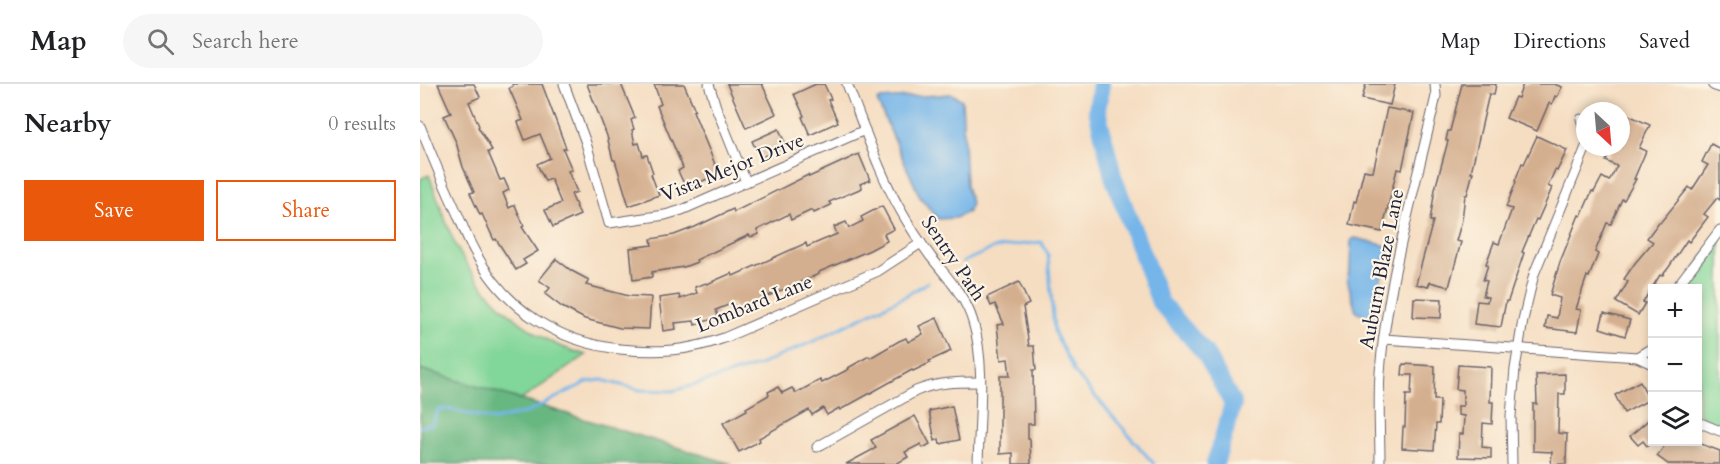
<!DOCTYPE html>
<meta charset="utf-8">
<style>
body{margin:0;font-family:Cardo,serif;background:#f6f6f6;color:#202124}
.controls{position:absolute;right:18px;bottom:18px;display:grid;overflow:hidden;border-radius:0px;box-shadow:0 3px 9px #0003}
.controls button{width:54px;height:54px;display:grid;place-items:center;padding:0;border:0;border-bottom:2px solid #e0e0e0;background:#fff;color:#202124;font:30px sans-serif}
.compass{position:absolute;left:1156px;top:18px;width:54px;height:54px;border-radius:50%;background:#fff;box-shadow:0 3px 9px #0003;rotate:154deg}
.list{margin:0;padding:0;list-style:none}
h2{display:flex;justify-content:space-between;align-items:center;height:78px;margin:0;padding:0 24px;font-size:26px}
h2 small{font-size:20px;font-weight:400;color:#757577}
.actions{display:flex;gap:12px;padding:18px 24px}
.actions a{flex:1;padding:14px 0;border:2px solid #ea580c;border-radius:0px;text-align:center;font-size:21px;color:#ea580c}
.actions .main{background:#ea580c;color:#fff}
.icon{flex:none;width:33px;height:33px;fill:none;stroke:currentColor;stroke-width:2;stroke-linecap:round;stroke-linejoin:round}
.map{position:relative;flex:none;width:1300px;height:380px;overflow:hidden}
header{display:flex;align-items:center;gap:36px;box-sizing:border-box;height:84px;padding:0 30px;background:#fff;border-bottom:2px solid #e0e0e0}
header strong{font-size:28px}
nav{display:flex;gap:33px;margin-inline-start:auto;font-size:21px}
.search{width:420px;height:54px;background:#f6f6f6;display:flex;align-items:center;gap:15px;box-sizing:border-box;padding:0 21px;border-radius:33px;color:#757577;font-size:22px}
main{display:flex}
aside{flex:1;background:#fff}
.map>svg:first-child{display:block}
.green{fill:#81d699;stroke:#527c6a;stroke-width:1.5}
.forest{fill:#68b781;stroke:#456c5e;stroke-width:1.5}
.water{fill:#74b5e9;stroke:#4b6c92;stroke-width:1.5}
.lines{fill:none;stroke-linecap:round;stroke-linejoin:round}
.stream{stroke:#74b5e9;stroke-width:3}
.river{stroke:#74b5e9;stroke-width:18}
.building{fill:#d4af8f}
.minor-casing{stroke:#6c636a;stroke-width:11}
.tertiary-casing{stroke:#6c636a;stroke-width:14}
.minor{stroke:#fff;stroke-width:9}
.tertiary{stroke:#fff;stroke-width:12}
.labels{text-anchor:middle;stroke-width:4.5;stroke-linejoin:round;paint-order:stroke}
.street-label{font-size:20px;fill:#22223b;stroke:#fcf5e5}
</style>
<header>
<strong>Map</strong>
<div class="search"><svg class="icon" aria-label="search" viewBox="0 0 24 24"><circle cx="10" cy="10" r="6"/><path d="M15 15l6 6"/></svg>Search here</div>
<nav><a>Map</a><a>Directions</a><a>Saved</a></nav>
</header>
<main>
<aside>
<h2>Nearby<small>0 results</small></h2>
<ul class="list">
</ul>
<div class="actions"><a class="main">Save</a><a>Share</a></div>
</aside>
<div class="map">
<svg width="1300" height="380" viewBox="0 0 1300 380">
<rect width="100%" height="100%" fill="#fcf5e5"/>
<filter id="ink" filterUnits="userSpaceOnUse"><feTurbulence type="fractalNoise" baseFrequency=".0167" numOctaves="2"/><feDisplacementMap in="SourceGraphic" scale="12" xChannelSelector="R" yChannelSelector="G"/><feConvolveMatrix kernelMatrix="1 2 1 2 8 2 1 2 1" color-interpolation-filters="sRGB"/></filter>
<filter id="wash" filterUnits="userSpaceOnUse"><feTurbulence type="fractalNoise" baseFrequency=".008" numOctaves="4" result="noise"/><feDisplacementMap in="SourceGraphic" scale="24" xChannelSelector="R" yChannelSelector="G"/><feGaussianBlur stdDeviation="1.35" result="paint"/><feColorMatrix in="noise" values="0 0 0 0 0 0 0 0 0 0 0 0 0 0 0 0 0 1.4 0 .05"/><feComposite in="paint" operator="in"/></filter>
<g filter="url(#wash)">
<rect width="100%" height="100%" fill="#f5ddc1"/>
<g class="green">
<path d="M9 91C18 114 25 138 35 160 56 202 90 236 131 258 142 264 154 267 166 271L101 316 0 285V95Z"/>
<polygon points="1300,154 1300,343 1278,330 1278,204 1264,204 1283,173"/>
</g>
<polygon class="forest" points="0,285 312,380 0,380"/>
<g class="water">
<polygon points="532,10 542,16 546,102 551,119 548,128 535,134 518,135 500,113 457,17 461,15"/>
<polygon points="935,154 968,162 953,233 936,228 927,195 930,184 931,156"/>
</g>
<g class="lines">
<g class="stream">
<polyline points="543,178 574,164 621,158 628,170 634,247 655,289 734,380"/>
<polyline points="0,343 13,340 18,326 28,325 74,336 108,328 167,298 182,296 220,306 253,307 337,282 394,257 485,212 508,198"/>
</g>
<polyline class="river" points="681,0 677,26 693,92 740,218 785,269 813,320 795,380"/>
</g>
<g id="blocks">
<g class="building">
<polygon points="18,0 54,0 60,13 49,18 59,42 58,43 72,66 68,68 80,96 84,95 89,106 83,109 89,124 95,121 104,142 102,143 118,167 103,176 106,180 96,186 76,155 74,156 62,130 60,131 50,109 54,108 43,83 36,58 24,32 31,29"/>
<polygon points="92,0 122,0 146,64 143,65 152,86 148,87 157,108 151,110 160,131 133,143 125,126 141,119 131,95 125,97 117,80 130,74 120,50 105,56 98,38 103,36 89,4 93,2"/>
<polygon points="167,0 201,0 215,34 211,36 214,45 212,46 215,60 219,59 223,72 227,71 233,89 231,90 239,111 209,122 195,76 193,76 187,52"/>
<polygon points="234,0 264,0 275,26 273,27 299,90 266,104 258,87 263,84 237,22 241,20"/>
<polygon points="307,0 342,0 356,30 326,44"/>
<polygon points="396,0 404,0 411,15 408,16 418,38 390,51 382,33 384,32 374,10"/>
<polygon points="946,0 975,0 970,21 942,15"/>
<polygon points="1042,0 1076,0 1074,11 1069,10 1051,88 1053,88 1047,111 1045,111 1042,136 1036,157 1041,158 1029,203 1010,198 1008,203 996,200 1013,137 1010,137 1015,105 1028,57 1026,56 1028,47 1030,47"/>
<polygon points="1103,0 1134,0 1142,3 1137,13 1135,12 1132,20 1129,19 1117,47 1086,34 1095,13 1098,14"/>
<polygon points="967,24 994,29 982,86 977,85 962,148 929,141 934,117 936,118 944,86 953,88"/>
<polygon points="1204,29 1230,41 1219,64 1226,67 1214,95 1216,95 1204,116 1202,115 1191,140 1187,139 1175,168 1178,170 1169,193 1167,192 1156,225 1161,226 1157,248 1125,244 1127,232 1137,234 1140,214 1130,211 1140,178 1159,131 1161,132 1172,107 1174,108 1182,93 1189,97 1197,82 1186,77 1192,63 1201,63 1201,35"/>
<polygon points="359,45 366,62 340,74 332,57"/>
<polygon points="1117,52 1147,66 1137,87 1135,86 1128,102 1132,104 1118,136 1116,135 1102,168 1104,169 1088,217 1086,217 1081,243 1054,240 1057,217 1067,218 1068,213 1063,212 1067,197 1063,196 1068,181 1066,180 1074,158 1079,160 1092,125 1086,123 1096,98 1095,97 1102,79 1104,80"/>
<polygon points="1291,60 1300,65 1300,116 1297,114 1284,130 1288,133 1269,158 1267,156 1249,183 1242,192 1240,191 1223,218 1225,219 1218,231 1196,218 1208,198 1204,195 1215,179 1233,158 1227,154 1239,138 1240,139 1269,103 1272,106 1288,81 1282,78"/>
<polygon points="439,70 450,96 440,100 442,104 409,118 411,121 394,129 392,126 371,136 369,130 337,146 339,150 331,153 329,151 276,176 277,178 264,183 232,188 232,193 213,196 210,164 232,161 231,155 254,151 275,143 313,125 314,128 388,91 389,93"/>
<polygon points="462,122 474,145 464,150 467,157 450,166 399,188 399,190 316,226 313,219 296,226 298,233 275,241 274,237 255,239 256,245 243,247 239,214 259,211 260,215 277,209 275,203 286,199 287,200 312,189 313,192 386,159 387,163 417,150 414,143 426,138 429,144 443,137 441,133"/>
<polygon points="136,175 152,187 169,196 166,201 209,212 231,213 229,245 200,244 165,235 142,223 125,210 130,204 119,196"/>
<polygon points="599,198 609,220 603,223 609,262 614,262 616,286 613,286 614,340 608,340 608,355 610,355 611,380 593,380 593,369 580,370 580,292 590,292 588,275 581,276 577,241 584,240 575,220 571,222 567,213"/>
<polygon points="994,214 1022,215 1021,234 993,233"/>
<polygon points="1184,229 1210,236 1205,252 1180,244"/>
<polygon points="517,234 531,267 509,277 510,279 493,287 492,286 420,326 419,324 407,331 403,324 392,331 389,326 339,354 340,357 319,368 303,339 327,326 326,324 349,311 348,308 358,303 362,309 372,304 376,309 400,296 402,299 429,285 428,284 449,272 450,274 479,257 486,254 488,258 503,250 499,242"/>
<polygon points="983,280 1015,282 1014,316 1020,316 1019,340 1016,340 1014,366 982,364 983,343 985,343 986,311 991,311 992,291 982,291"/>
<polygon points="1038,281 1071,283 1070,318 1073,318 1072,340 1063,339 1062,363 1071,364 1071,374 1038,373 1039,350 1043,350 1044,332 1038,331 1038,322 1043,322 1043,306 1036,305"/>
<polygon points="1145,290 1145,310 1139,310 1138,349 1147,350 1146,380 1131,380 1132,368 1113,367 1113,320 1117,320 1116,291"/>
<polygon points="1220,297 1229,316 1204,329 1195,311"/>
<polygon points="532,322 539,356 520,360 519,355 515,357 509,327"/>
<polygon points="495,332 510,360 503,364 501,360 485,368 488,373 476,380 426,380 456,364 451,356"/>
<polygon points="1233,332 1233,357 1227,362 1223,357 1218,361 1210,352"/>
<polygon points="1248,357 1273,357 1300,367 1300,380 1248,380 1237,372"/>
</g>
</g>
</g>
<g filter="url(#ink)">
<use href="#blocks" fill-opacity="0" stroke="#6c636a" stroke-width="1.5"/>
<g class="lines">
<defs>
<g id="minor">
<polyline points="144,0 166,59 189,139 245,131 262,126 445,46"/>
<polyline points="289,0 296,23 326,98"/>
<path d="M427 0C444 42 458 87 481 127 490 143 500 158 511 173 527 193 546 213 553 238 566 280 559 336 558 380"/>
<polyline points="1161,35 1165,48"/>
<path d="M0 42C12 72 24 101 38 131 43 143 48 156 55 168 85 225 137 258 200 265 237 269 269 267 304 254L458 187 501 159"/>
<polyline points="1256,204 1300,146"/>
<polyline points="964,255 1217,273 1232,280"/>
<polyline points="1217,273 1232,264"/>
<polyline points="1278,338 1300,347"/>
<path d="M397 363 496 307C517 298 537 298 560 298"/>
<path d="M960 380C960 350 958 319 960 289 967 197 996 102 1016 12L1015 0"/>
<polyline points="1092,380 1091,332 1095,285 1103,236 1114,190 1166,63"/>
</g>
<polyline id="tertiary" points="1294,0 1300,2"/>
</defs>
<use href="#minor" class="minor-casing"/>
<use href="#tertiary" class="tertiary-casing"/>
<use href="#minor" class="minor"/>
<use href="#tertiary" class="tertiary"/>
</g>
</g>
<g class="labels">
<g class="street-label">
<text transform="translate(312 83) rotate(-22)" y="7">Vista Mejor Drive</text>
<text transform="translate(534 174) rotate(56)" y="7">Sentry Path</text>
<text transform="translate(961 185) rotate(-79)" y="7">Auburn Blaze Lane</text>
<text transform="translate(334 219) rotate(-22)" y="7">Lombard Lane</text>
</g>
</g>
</svg>
<div class="controls">
<button>+</button>
<button>−</button>
<button><svg class="icon" aria-label="layers" viewBox="0 0 24 24"><path d="M12 4l9 5-9 5-9-5zM3 14l9 5 9-5"/></svg></button>
</div>
<svg class="compass" viewBox="-18 -18 36 36"><path d="M0-13l5 13h-10z" fill="#e53935"/><path d="M0 13l5-13h-10z" fill="#757577"/></svg>
</div>
</main>
